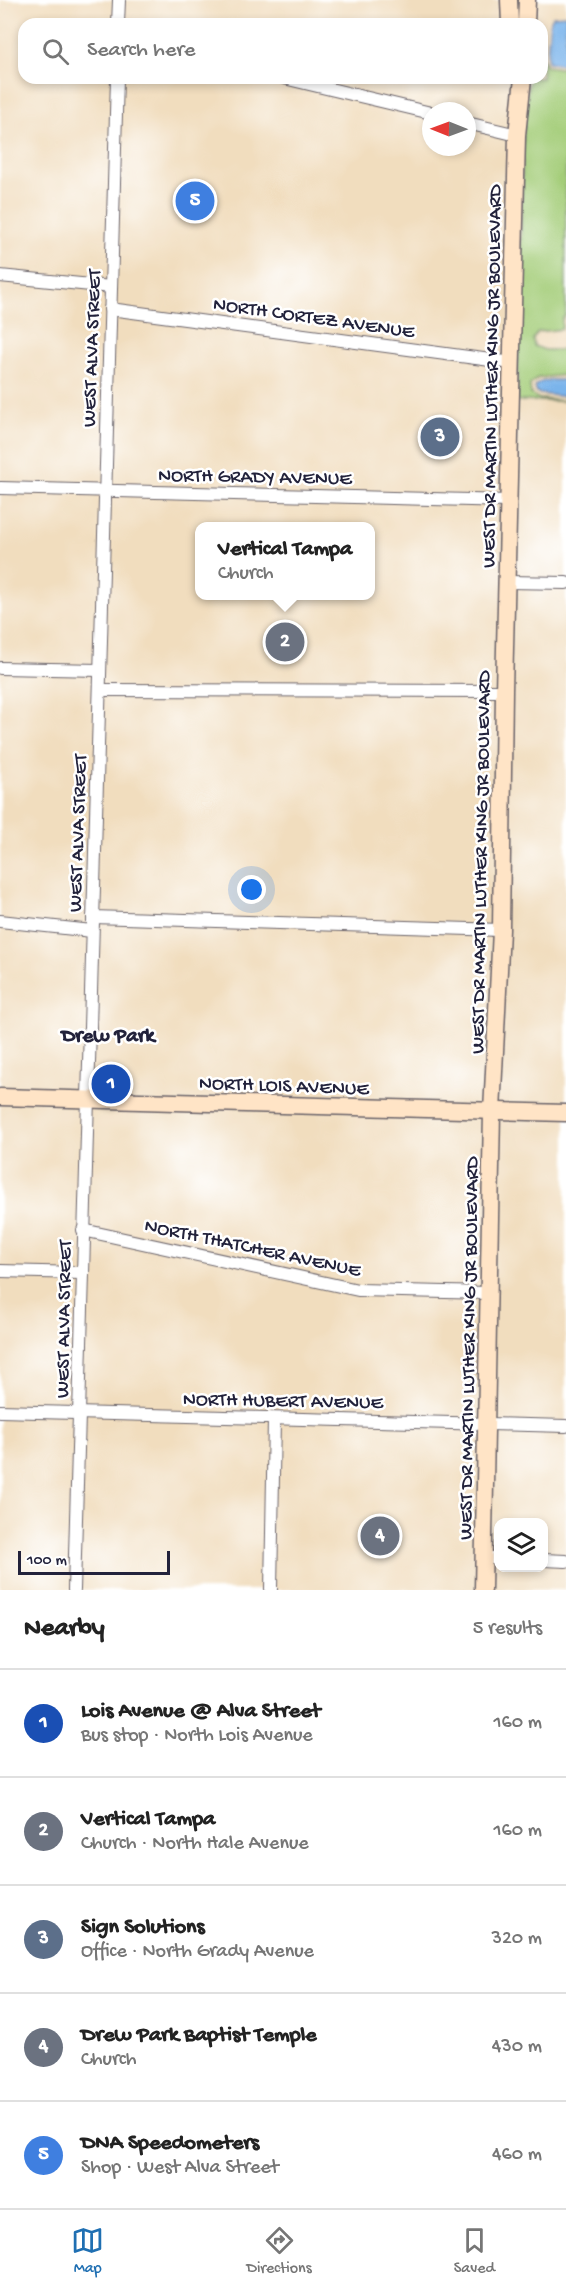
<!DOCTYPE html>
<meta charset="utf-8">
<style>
body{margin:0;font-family:"Gochi Hand",sans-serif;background:#f6f6f6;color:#222}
.controls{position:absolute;right:18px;bottom:18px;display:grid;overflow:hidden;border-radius:12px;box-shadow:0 3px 9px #0003}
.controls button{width:54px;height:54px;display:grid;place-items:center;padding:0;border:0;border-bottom:2px solid #e0e0e0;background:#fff;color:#222;font:30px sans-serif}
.compass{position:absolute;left:422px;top:102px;width:54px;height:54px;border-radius:50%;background:#fff;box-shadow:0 3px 9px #0003;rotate:271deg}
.scale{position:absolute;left:18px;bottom:15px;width:152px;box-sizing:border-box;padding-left:6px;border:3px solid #22223b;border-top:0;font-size:16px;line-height:21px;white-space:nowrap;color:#22223b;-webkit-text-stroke:4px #fff;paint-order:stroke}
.you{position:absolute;left:252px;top:890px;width:21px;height:21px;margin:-15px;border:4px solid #fff;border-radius:50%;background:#1a73e8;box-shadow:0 0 0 9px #1a73e833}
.badge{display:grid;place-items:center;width:39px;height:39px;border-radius:50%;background:#1f6fb2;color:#fff;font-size:20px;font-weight:700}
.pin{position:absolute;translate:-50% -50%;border:3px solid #fff;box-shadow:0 2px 6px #0006}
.popup{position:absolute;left:195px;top:522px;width:180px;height:78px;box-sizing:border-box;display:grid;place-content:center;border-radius:12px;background:#fff;filter:drop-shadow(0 2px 4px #0005);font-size:20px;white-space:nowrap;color:#767676}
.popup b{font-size:22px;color:#222}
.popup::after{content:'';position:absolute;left:50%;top:100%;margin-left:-12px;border:12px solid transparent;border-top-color:#fff}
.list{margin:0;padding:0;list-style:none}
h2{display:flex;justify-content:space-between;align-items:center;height:78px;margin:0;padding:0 24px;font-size:26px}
h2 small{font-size:20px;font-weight:400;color:#767676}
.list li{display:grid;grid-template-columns:39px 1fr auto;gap:18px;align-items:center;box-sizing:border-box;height:108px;padding:0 24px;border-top:2px solid #e0e0e0}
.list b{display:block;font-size:22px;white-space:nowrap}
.list p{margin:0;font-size:20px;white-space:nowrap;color:#767676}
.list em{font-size:20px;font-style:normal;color:#767676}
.icon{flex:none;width:33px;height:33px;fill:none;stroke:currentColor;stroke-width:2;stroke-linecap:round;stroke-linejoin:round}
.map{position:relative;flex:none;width:566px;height:1590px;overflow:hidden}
.search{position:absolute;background:#fff;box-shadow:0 3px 9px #0003;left:18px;right:18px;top:18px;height:66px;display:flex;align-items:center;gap:15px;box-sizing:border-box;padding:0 21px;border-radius:18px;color:#767676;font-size:22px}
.sheet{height:618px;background:#fff}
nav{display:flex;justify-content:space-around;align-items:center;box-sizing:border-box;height:84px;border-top:2px solid #e0e0e0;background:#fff;font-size:16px;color:#767676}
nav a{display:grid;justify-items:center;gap:3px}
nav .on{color:#1f6fb2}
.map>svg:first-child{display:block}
.green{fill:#a4cd79;stroke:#63785a;stroke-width:1.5}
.water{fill:#7ab4eb;stroke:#4e6b93;stroke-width:1.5}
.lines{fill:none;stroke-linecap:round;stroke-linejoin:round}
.street-casing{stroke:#6a6369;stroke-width:14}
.secondary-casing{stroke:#6a6369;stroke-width:19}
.street{stroke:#fff;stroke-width:12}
.secondary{stroke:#ffe4c6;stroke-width:16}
.labels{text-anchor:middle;stroke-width:5;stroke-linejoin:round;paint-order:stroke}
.street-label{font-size:20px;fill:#22223b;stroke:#fff}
.neighbourhood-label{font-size:21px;font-weight:bold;fill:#22223b;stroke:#fff}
</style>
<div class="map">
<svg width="566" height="1590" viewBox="0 0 566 1590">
<rect width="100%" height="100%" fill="#fff"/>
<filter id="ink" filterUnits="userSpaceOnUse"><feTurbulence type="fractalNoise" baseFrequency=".0167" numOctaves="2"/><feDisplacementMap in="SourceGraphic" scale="12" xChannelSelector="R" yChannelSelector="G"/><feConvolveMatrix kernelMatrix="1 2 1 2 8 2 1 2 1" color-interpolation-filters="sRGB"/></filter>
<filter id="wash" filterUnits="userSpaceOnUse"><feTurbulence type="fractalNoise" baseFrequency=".008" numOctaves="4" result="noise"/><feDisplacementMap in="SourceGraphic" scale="24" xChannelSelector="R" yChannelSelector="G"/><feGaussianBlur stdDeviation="1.35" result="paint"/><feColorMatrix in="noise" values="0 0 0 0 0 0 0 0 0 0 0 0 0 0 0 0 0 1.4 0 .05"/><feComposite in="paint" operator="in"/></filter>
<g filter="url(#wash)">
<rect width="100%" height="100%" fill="#f1ddbe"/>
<polygon class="green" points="542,57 546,66 566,69 566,315 562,319 562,329 538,332 533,339 534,346 545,350 566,350 566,375 538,378 530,385 531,394 539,399 566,401 517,401 523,136 529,78 542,78"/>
<g class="water">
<polygon points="566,15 566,65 548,62 547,56 550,20 553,16"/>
<polygon points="550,380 566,380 566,397 540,394 536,392 535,386 540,382"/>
</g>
</g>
<g filter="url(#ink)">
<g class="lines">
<defs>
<g id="street">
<polyline points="118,24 119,0"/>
<polyline points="284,78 431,113"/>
<polyline points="467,123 517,135"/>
<polyline points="0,276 111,287"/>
<polyline points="110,309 513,363"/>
<polyline points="0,488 509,501"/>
<polyline points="507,582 566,583"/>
<polyline points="0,668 100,670"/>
<polyline points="100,690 504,691"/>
<polyline points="93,917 501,930"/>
<polyline points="0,921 92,931"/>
<polyline points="83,1230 358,1290 489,1293"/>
<polyline points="0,1271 82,1273"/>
<polyline points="0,1411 566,1426"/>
<polyline points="484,1558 498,1558"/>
<polyline points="544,1560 566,1561"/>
<polyline points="74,1590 117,78"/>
<polyline points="271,1590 274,1419"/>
</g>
<g id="secondary">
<polyline points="509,0 510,24"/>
<polyline points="526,24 527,0"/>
<polyline points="0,1097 566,1113"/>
<polyline points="483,1590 492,1112 501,930 504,691 517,135 523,78"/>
</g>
</defs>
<use href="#street" class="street-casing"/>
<use href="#secondary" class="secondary-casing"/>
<use href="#street" class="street"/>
<use href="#secondary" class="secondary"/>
</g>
</g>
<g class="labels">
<g class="street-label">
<text transform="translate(314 316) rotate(8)" y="7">NORTH CORTEZ AVENUE</text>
<text transform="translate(90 348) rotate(-88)" y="7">WEST ALVA STREET</text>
<text transform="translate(490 376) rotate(-89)" y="7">WEST DR MARTIN LUTHER KING JR BOULEVARD</text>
<text transform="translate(255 475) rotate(1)" y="7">NORTH GRADY AVENUE</text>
<text transform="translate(76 833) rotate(-88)" y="7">WEST ALVA STREET</text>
<text transform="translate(479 862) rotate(-89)" y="7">WEST DR MARTIN LUTHER KING JR BOULEVARD</text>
<text transform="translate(284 1084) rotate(2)" y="7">NORTH LOIS AVENUE</text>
<text transform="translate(253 1246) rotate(12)" y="7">NORTH THATCHER AVENUE</text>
<text transform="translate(62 1319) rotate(-89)" y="7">WEST ALVA STREET</text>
<text transform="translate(467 1348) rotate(-89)" y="7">WEST DR MARTIN LUTHER KING JR BOULEVARD</text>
<text transform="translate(283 1399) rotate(1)" y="7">NORTH HUBERT AVENUE</text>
</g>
<g class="neighbourhood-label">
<text x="108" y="1041">Drew Park</text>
</g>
</g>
</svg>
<div class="controls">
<button><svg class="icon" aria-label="layers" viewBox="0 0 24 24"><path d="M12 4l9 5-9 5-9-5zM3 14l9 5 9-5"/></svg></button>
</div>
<svg class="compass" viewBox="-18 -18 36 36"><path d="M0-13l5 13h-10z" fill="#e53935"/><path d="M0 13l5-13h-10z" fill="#767676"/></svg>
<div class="scale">100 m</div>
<div class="you"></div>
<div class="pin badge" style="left:111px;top:1084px;background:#1a4fb4">1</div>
<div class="pin badge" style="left:285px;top:642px;background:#6b7280">2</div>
<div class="popup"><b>Vertical Tampa</b>Church</div>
<div class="pin badge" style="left:440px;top:437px;background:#5c6f8a">3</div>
<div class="pin badge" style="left:380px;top:1536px;background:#6b7280">4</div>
<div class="pin badge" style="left:195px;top:201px;background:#3f7fe0">5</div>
<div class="search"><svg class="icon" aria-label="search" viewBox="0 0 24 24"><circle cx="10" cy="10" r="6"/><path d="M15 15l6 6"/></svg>Search here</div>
</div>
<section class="sheet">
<h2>Nearby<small>5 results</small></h2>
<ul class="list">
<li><span class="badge" style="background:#1a4fb4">1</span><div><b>Lois Avenue @ Alva Street</b><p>Bus stop · North Lois Avenue</p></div><em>160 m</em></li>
<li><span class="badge" style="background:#6b7280">2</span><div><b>Vertical Tampa</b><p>Church · North Hale Avenue</p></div><em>160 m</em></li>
<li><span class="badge" style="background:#5c6f8a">3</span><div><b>Sign Solutions</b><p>Office · North Grady Avenue</p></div><em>320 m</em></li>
<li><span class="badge" style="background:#6b7280">4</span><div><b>Drew Park Baptist Temple</b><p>Church</p></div><em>430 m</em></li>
<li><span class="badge" style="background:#3f7fe0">5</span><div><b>DNA Speedometers</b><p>Shop · West Alva Street</p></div><em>460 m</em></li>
</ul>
</section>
<nav>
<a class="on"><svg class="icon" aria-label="map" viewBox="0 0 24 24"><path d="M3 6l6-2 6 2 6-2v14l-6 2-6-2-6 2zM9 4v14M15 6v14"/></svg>Map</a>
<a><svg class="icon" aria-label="directions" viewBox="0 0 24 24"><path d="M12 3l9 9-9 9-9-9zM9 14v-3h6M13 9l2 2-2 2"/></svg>Directions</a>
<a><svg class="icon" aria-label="saved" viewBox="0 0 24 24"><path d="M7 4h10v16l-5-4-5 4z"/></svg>Saved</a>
</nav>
